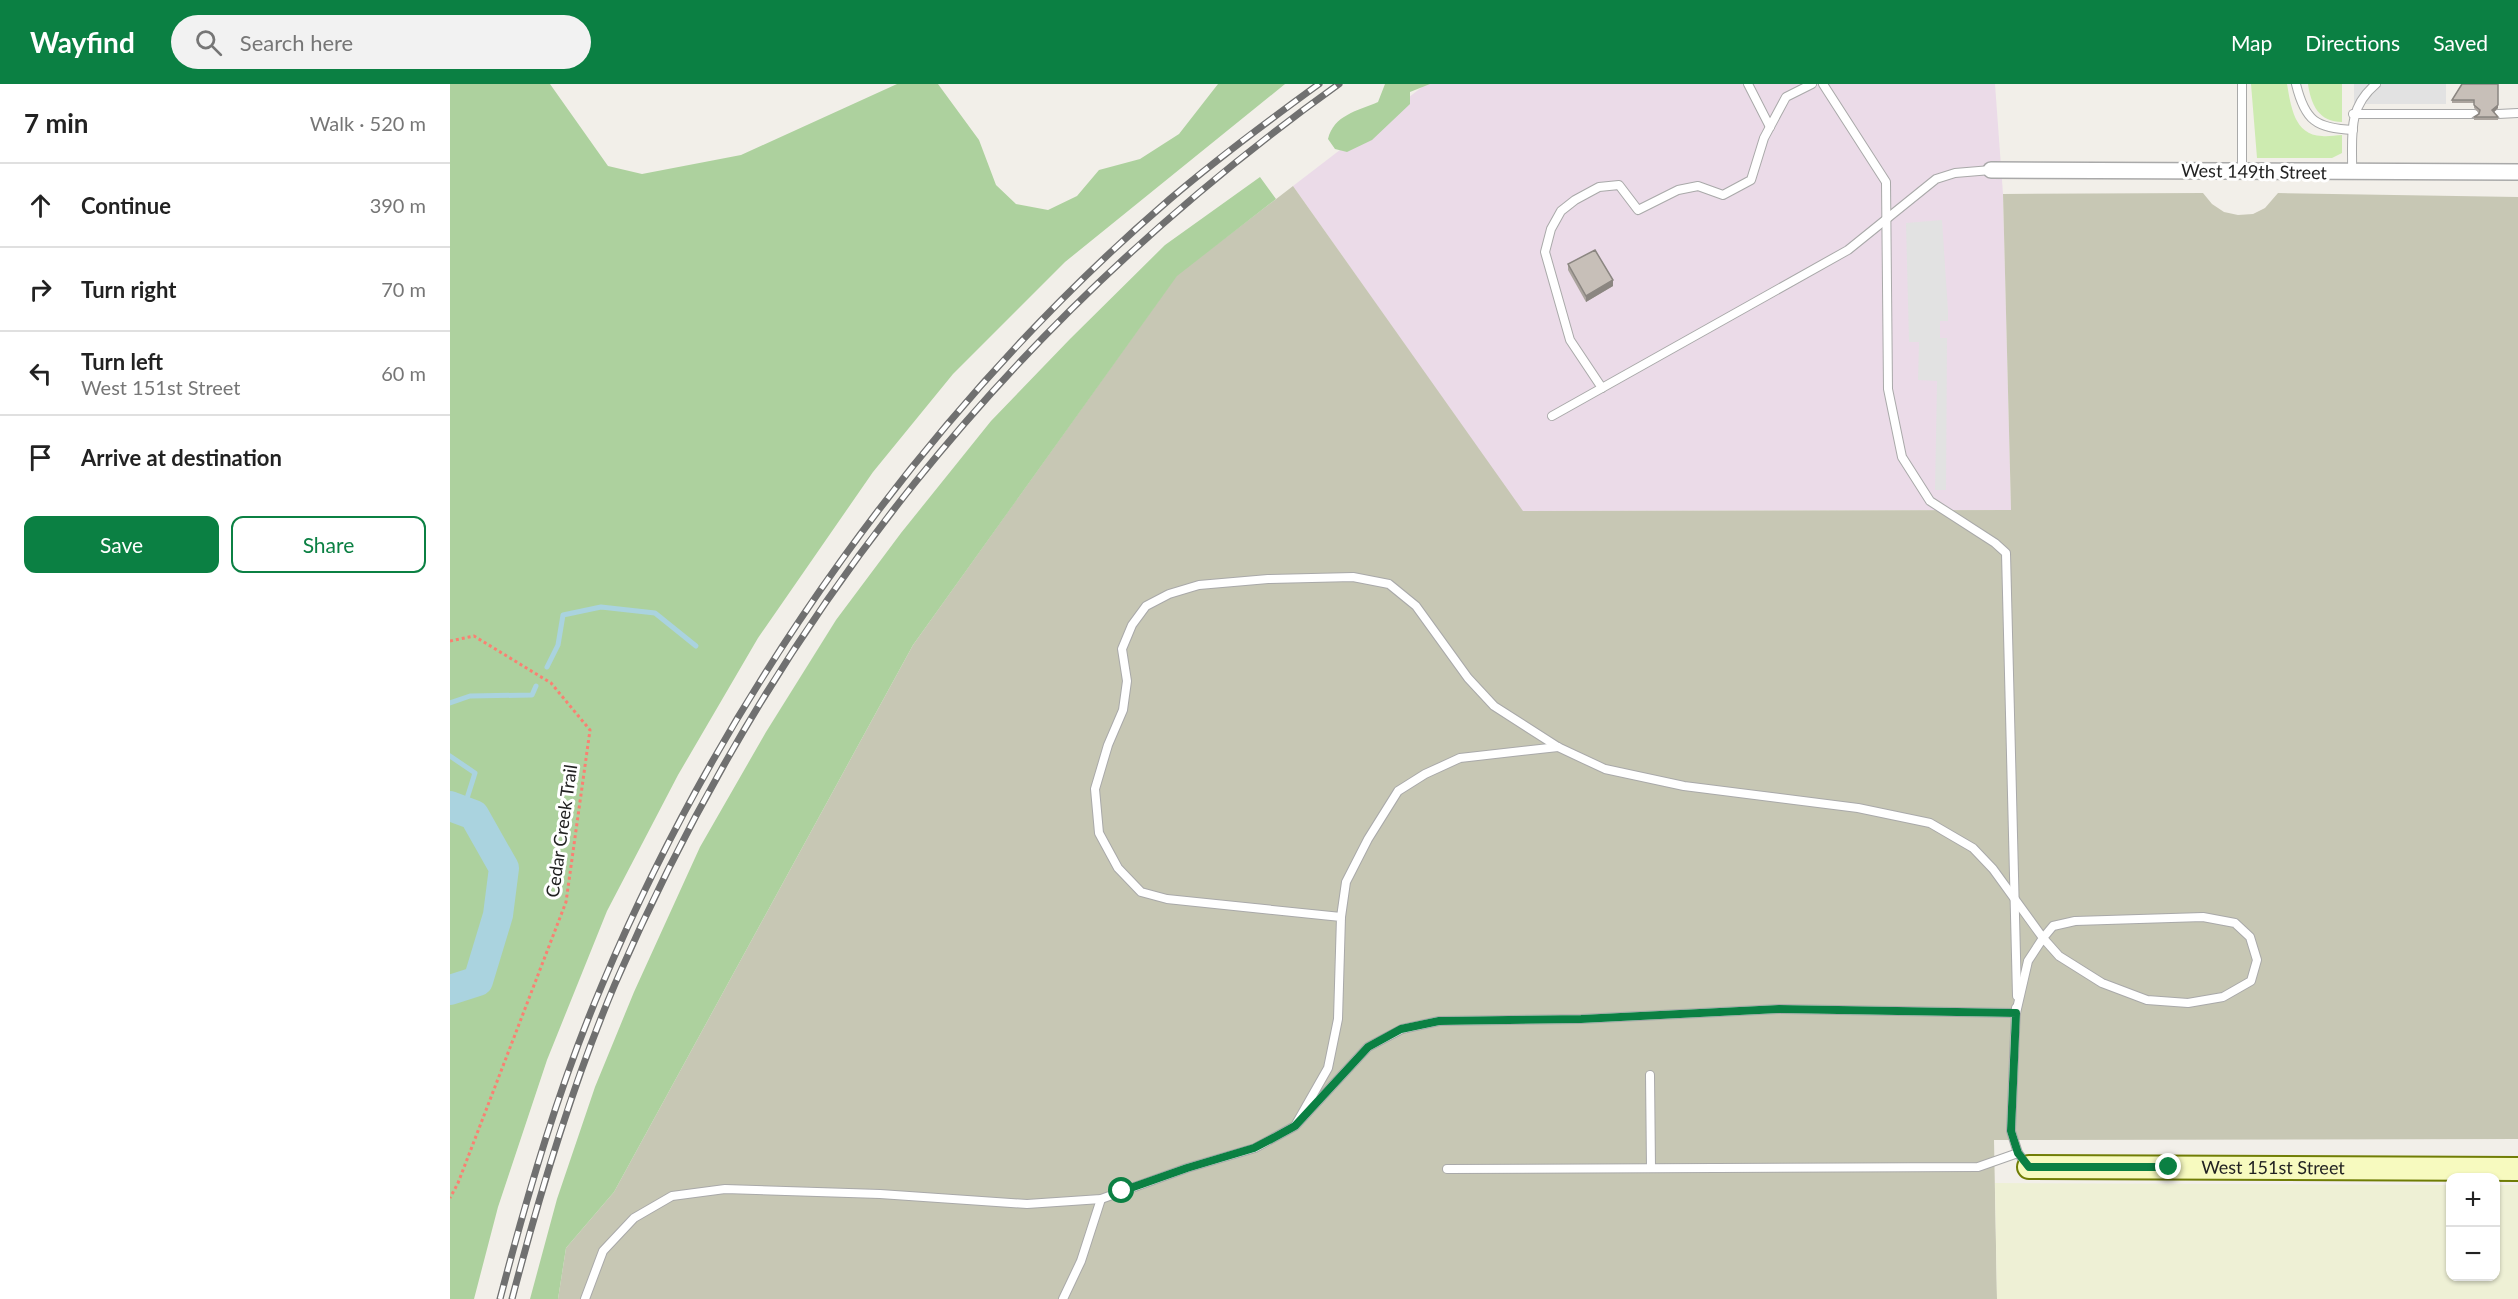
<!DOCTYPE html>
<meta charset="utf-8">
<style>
body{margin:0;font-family:Lato,sans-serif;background:#f2f2f2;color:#222}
.controls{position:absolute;right:18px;bottom:18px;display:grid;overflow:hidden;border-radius:12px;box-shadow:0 2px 4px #0004}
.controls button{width:54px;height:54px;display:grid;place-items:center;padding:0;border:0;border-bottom:2px solid #e0e0e0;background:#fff;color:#222;font:30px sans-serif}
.stop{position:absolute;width:18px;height:18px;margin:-14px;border:4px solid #0b8043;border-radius:50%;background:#fff}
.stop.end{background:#0b8043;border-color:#fff;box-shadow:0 2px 6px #0008}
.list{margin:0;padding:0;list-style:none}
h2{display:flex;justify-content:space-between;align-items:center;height:78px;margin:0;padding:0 24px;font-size:26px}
h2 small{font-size:20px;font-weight:400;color:#767676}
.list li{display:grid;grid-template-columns:39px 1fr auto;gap:18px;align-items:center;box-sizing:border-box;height:84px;padding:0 24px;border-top:2px solid #e0e0e0}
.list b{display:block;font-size:22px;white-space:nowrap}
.list p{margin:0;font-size:20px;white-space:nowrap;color:#767676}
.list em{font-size:20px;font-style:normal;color:#767676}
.actions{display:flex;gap:12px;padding:18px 24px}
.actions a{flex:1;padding:14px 0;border:2px solid #0b8043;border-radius:12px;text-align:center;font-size:21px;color:#0b8043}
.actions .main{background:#0b8043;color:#fff}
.icon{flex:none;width:33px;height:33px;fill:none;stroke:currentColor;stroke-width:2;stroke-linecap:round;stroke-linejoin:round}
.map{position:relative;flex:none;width:2068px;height:1215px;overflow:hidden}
header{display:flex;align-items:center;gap:36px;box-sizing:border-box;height:84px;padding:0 30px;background:#0b8043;color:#fff}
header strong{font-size:28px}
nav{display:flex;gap:33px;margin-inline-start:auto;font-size:21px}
.search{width:420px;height:54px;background:#f2f2f2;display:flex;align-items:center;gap:15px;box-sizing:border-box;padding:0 21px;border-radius:33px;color:#767676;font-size:22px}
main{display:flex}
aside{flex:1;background:#fff}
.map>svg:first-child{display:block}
.industrial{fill:#ebdbe8}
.construction{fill:#c7c7b4}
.farmland{fill:#eef0d5}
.grass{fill:#cdebb0}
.forest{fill:#add19e}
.parking{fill:#e2e2e2}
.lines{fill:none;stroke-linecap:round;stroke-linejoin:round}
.stream{stroke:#aad3df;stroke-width:5}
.river{stroke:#aad3df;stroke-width:30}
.lane-casing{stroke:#a9a9a9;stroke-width:10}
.street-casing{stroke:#a9a9a9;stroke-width:18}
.secondary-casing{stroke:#707d05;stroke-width:26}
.path{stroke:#fa8072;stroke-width:3;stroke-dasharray:3 3;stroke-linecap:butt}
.lane{stroke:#fff;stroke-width:8}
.street{stroke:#fff;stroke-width:15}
.secondary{stroke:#f7fabf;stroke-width:22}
.rail-casing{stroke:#707070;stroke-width:7}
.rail{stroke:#fff;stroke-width:4.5;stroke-dasharray:14;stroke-linecap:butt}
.wall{fill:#aba49e}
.shaded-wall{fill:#8b8681}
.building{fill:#c7bfb8;stroke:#8b8681;stroke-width:1.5}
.route{stroke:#0b8043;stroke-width:8}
.labels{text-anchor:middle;stroke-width:6;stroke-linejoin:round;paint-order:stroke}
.street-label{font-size:18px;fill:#222;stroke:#fff}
</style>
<header>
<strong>Wayfind</strong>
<div class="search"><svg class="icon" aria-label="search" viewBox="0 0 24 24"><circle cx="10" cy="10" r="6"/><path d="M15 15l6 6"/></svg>Search here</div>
<nav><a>Map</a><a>Directions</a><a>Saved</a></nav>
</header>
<main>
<aside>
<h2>7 min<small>Walk · 520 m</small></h2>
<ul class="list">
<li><svg class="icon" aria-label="ahead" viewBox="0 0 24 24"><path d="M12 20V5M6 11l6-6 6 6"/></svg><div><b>Continue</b></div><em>390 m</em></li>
<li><svg class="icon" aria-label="right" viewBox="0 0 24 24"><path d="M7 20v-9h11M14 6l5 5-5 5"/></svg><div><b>Turn right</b></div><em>70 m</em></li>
<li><svg class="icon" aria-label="left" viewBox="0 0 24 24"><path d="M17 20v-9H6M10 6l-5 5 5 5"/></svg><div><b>Turn left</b><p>West 151st Street</p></div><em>60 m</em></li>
<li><svg class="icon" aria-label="arrive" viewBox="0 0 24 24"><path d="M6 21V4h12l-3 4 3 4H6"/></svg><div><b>Arrive at destination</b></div></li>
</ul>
<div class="actions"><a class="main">Save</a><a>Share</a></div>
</aside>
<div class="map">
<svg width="2068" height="1215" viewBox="0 0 2068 1215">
<rect width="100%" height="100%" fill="#f2efe9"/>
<polygon class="industrial" points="976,0 1545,0 1553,110 1561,426 1072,427 843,102"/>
<polygon class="construction" points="843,102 1073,427 1561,426 1553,110 1753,109 1762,120 1774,128 1788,131 1803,130 1815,124 1828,109 2068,113 2068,1055 1544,1056 1547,1215 108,1215 116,1164 164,1108 463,561 727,191"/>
<polygon class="farmland" points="1545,1099 2000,1101 2000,1192 2046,1192 2046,1101 2068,1101 2068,1215 1547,1215"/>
<g class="grass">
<path d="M1801 0H1837C1841 22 1844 51 1872 52 1878 53 1885 51 1892 51V69L1882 74H1807Z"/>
<path d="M1858 0H1892V38C1869 38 1861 21 1858 0Z"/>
</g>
<g class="forest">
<polygon points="0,0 100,0 158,82 192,90 291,71 447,0 488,0 529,56 546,101 566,120 598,126 627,112 649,86 690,75 729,50 768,0 835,0 615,178 503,290 423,388 308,554 228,691 157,827 97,976 48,1123 24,1215 0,1215"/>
<path d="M935 0H980L960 8V20L922 56 897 68 885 65 878 55C884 31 907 27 928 18Z"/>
<polygon points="810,93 826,115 727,192 463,561 164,1108 116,1164 108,1215 80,1215 107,1115 145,1003 184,908 250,763 316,648 386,536 451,449 541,337 620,255 715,161"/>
</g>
<g class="parking">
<rect x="1904" y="0" width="92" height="20"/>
<polygon points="1492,136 1498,227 1498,237 1490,237 1490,254 1497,254 1496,406 1485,406 1487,297 1468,296 1469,258 1459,258 1456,139"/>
</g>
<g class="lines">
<g class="stream">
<polyline points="97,583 108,561 113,531 151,523 205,529 246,562"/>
<polyline points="0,619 20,612 82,611 86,602"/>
<polyline points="0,672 25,689 13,727"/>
</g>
<polyline class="river" points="0,722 24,731 54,784 48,831 28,897 0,906"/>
<defs>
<g id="lane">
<polyline points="1298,0 1320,43"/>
<polyline points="1373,0 1436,98 1438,305 1452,373 1480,417 1545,459 1556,469 1567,912"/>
<polyline points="1792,0 1792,88"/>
<path d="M1846 0C1855 37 1866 44 1903 46"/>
<polyline points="1903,30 2024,30"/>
<polyline points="2048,30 2068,29"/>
<path d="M1902 89C1903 53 1896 25 1926 0"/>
<polyline points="1152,304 1120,256 1095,168 1101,145 1111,127 1125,116 1149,103 1169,101 1188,126 1228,106 1248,102 1273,111 1301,96 1314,54 1336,13 1362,0"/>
<polyline points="1102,332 1398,166 1486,95 1505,89 1541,86"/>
<polyline points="891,833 896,798 918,755 948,707 975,690 1010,674 1108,663"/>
<polyline points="1566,924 1561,1047 1568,1069 1577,1081"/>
<polyline points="1200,991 1201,1084"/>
<polyline points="997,1085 1528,1083 1568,1069"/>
<polyline points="135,1215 153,1167 184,1134 222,1112 275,1105 430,1110 577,1120 651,1115 737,1084 805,1064 845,1042 918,963 952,945 989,937 1131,935 1329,925 1566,929 1578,877 1593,854 1603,842 1625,837 1753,833 1785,839 1800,853 1807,876 1801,897 1773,913 1738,919 1697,916 1652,899 1609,872 1593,854 1543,785 1523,764 1480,739 1408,724 1234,702 1155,685 1108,663 1044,622 1018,594 966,522 939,500 903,493 818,495 749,501 719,510 696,522 682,541 672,565 677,597 673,626 658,661 645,705 649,749 668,784 691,808 717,815 891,833 888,935 878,984 845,1042"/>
<polyline points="613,1215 631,1177 651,1115"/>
</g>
<polyline id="street" points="1541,86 2068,88"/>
<g id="secondary">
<path id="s1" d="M1579 1083 2068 1085"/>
</g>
</defs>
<use href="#lane" class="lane-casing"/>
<use href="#street" class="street-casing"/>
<use href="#secondary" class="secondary-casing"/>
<polyline class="path" points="0,557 24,552 101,599 140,646 116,818 8,1099 0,1114"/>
<use href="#lane" class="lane"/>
<use href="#street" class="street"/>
<use href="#secondary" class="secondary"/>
<defs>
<g id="rail">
<path d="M50 1215C78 1108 109 1002 152 901 276 607 478 323 720 115 768 74 818 37 869 0"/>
<path d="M62 1215C90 1108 122 1001 165 900 325 531 562 234 889 0"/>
</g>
</defs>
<use href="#rail" class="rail-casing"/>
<use href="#rail" class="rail"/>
</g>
<g class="wall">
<polygon points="2012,0 2048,24 2044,28 2048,33 2048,36 2024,36 2024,33 2029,30 2029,29 2024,24 2024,19 2002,19 2002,16"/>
<polygon points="1118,180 1163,202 1136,218 1118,186"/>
</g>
<g class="shaded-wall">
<polygon points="2048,21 2048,24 2042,30 2042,26"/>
<polygon points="1163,196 1163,202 1136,218 1136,212"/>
</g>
<g class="building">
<polygon points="2012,0 2048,0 2048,21 2042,26 2048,33 2024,33 2029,30 2030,26 2024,21 2024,16 2002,16"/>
<polygon points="1145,166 1163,196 1136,212 1118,180"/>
</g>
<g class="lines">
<polyline class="route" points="672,1107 737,1084 804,1064 825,1053 845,1042 918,963 951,945 989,937 1131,935 1329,925 1566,929 1561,1047 1568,1069 1579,1083 1719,1083"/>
</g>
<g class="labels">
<g class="street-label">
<text transform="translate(1804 88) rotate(1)" y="6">West 149th Street</text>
<text transform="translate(112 747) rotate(-82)" y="6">Cedar Creek Trail</text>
<text dy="6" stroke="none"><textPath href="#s1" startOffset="244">West 151st Street</textPath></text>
</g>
</g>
</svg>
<div class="controls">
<button>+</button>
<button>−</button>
</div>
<div class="stop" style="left:672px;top:1107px"></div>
<div class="stop end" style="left:1719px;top:1083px"></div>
</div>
</main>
